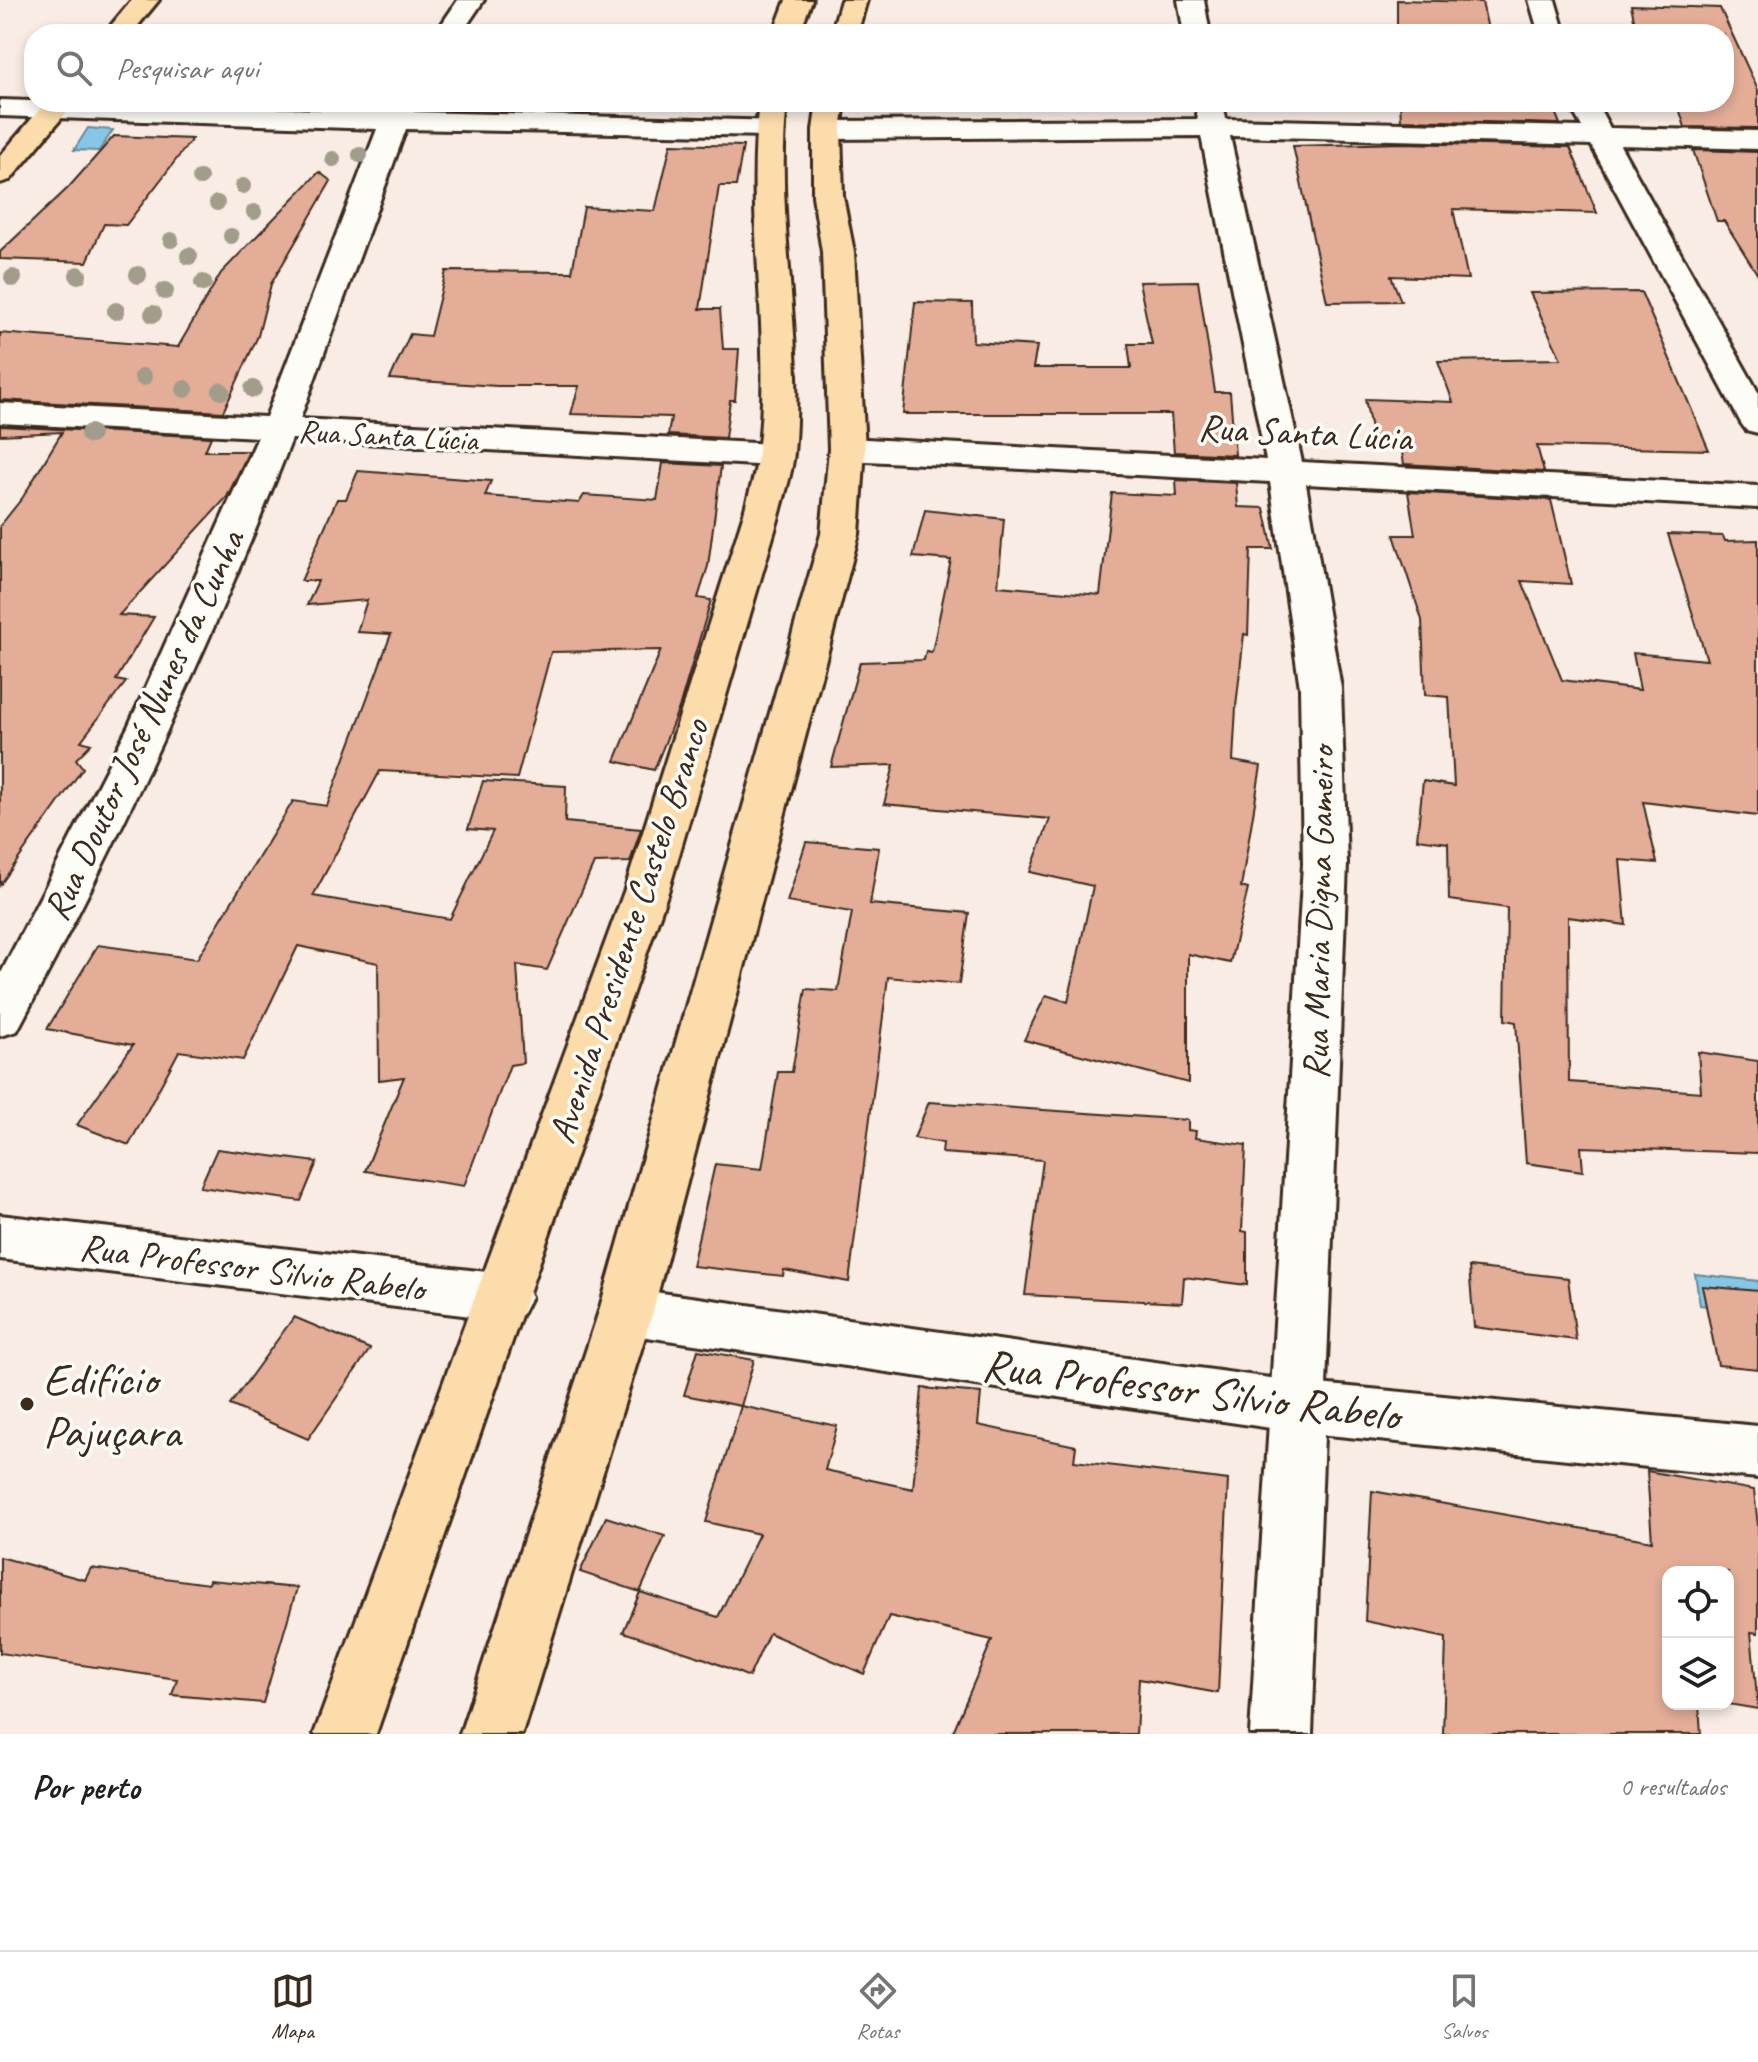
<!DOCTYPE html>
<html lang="pt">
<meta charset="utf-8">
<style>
body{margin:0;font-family:Caveat,sans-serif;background:#f2f2f2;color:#202124}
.controls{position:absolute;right:24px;bottom:24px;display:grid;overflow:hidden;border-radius:16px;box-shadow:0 4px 12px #0003}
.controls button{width:72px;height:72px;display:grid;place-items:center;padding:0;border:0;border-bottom:2px solid #e0e0e0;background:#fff;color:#202124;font:40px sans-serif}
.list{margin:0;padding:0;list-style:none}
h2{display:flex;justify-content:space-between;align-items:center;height:104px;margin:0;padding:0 32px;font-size:34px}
h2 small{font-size:26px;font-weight:400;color:#757577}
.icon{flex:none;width:44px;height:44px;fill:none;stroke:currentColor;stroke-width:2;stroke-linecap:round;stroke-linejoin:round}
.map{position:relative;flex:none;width:1758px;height:1734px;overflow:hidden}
.search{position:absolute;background:#fff;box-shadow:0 4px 12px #0003;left:24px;right:24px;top:24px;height:88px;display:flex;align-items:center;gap:20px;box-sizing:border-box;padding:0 28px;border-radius:32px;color:#757577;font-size:30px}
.sheet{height:216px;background:#fff}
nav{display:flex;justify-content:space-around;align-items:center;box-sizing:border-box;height:112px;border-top:2px solid #e0e0e0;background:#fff;font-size:22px;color:#757577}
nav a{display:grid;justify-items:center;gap:4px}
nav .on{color:#3b2a1e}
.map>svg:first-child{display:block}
.water{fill:#86c7e7;stroke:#688897;stroke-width:2}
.building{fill:#e3ad98;stroke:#3b2a1e;stroke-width:2}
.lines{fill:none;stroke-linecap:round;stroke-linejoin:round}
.minor-casing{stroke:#3b2a1e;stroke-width:6}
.secondary-casing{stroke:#3b2a1e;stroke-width:6}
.primary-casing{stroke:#3b2a1e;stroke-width:6}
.minor{fill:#fdfcf7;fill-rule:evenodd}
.secondary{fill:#fdfcf7;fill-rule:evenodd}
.primary{fill:#fddcac;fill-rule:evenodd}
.tree{fill:#a29c8a}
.poi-dot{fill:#3b2a1e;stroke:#fdfcf7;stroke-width:3}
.labels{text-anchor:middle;stroke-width:7;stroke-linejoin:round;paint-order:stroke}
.far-street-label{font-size:32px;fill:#3b2a1e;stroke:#fdfcf7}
.street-label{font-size:38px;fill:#3b2a1e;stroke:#fdfcf7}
.near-poi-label{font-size:46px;fill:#3b2a1e;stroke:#fdfcf7;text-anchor:start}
.near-street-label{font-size:46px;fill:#3b2a1e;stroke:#fdfcf7}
</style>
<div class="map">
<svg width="1758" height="1734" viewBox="0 0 1758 1734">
<rect width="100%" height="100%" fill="#f8ece4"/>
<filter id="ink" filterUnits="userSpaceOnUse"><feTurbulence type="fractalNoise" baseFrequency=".0125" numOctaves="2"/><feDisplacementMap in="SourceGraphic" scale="16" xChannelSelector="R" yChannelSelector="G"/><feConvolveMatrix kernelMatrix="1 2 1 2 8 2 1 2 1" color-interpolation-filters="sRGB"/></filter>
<g filter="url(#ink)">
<g class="water">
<polygon points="88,128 113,130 99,151 74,150"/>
<polygon points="1695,1274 1758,1281 1758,1312 1700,1305"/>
</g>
<g class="building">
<polygon points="1397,0 1482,2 1489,34 1397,34"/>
<polygon points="1631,5 1720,8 1758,90 1758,128 1685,127 1677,102 1724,102 1724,34 1637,34"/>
<polygon points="1400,102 1551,102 1560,124 1401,120"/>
<polygon points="114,136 192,139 126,225 104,224 87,262 0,259 0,252 68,188"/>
<polygon points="1403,143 1570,147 1597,213 1453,209 1468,279 1391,276 1401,301 1327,302 1293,146"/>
<polygon points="671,144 743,146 736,186 719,186 700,309 720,309 723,349 739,349 735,400 730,400 725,438 668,435 671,417 571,414 579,386 497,386 390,379 410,334 430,336 446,271 572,272 584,207 655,211"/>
<polygon points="1693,150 1758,152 1758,275 1724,221 1717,221"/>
<polygon points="319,172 331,181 271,284 258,336 223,412 0,400 0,333 178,347 221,273"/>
<polygon points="1198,281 1215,392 1230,392 1235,455 1174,452 1171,414 903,414 915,302 972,303 973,342 1037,346 1033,368 1131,368 1128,344 1152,344 1139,282"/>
<polygon points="1641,292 1709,450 1537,446 1544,472 1404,464 1400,440 1373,439 1365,399 1453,402 1438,361 1561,359 1530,293"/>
<polygon points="0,426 211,437 205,451 249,451 227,497 119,615 154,617 116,680 126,682 81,741 91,744 76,759 83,768 0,885 0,526 23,497 62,432 0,435"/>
<polygon points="663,463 721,466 708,566 698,598 711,600 680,705 654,770 615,761 661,650 551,652 517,778 380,771 313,896 450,919 493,831 468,829 483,781 566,786 565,822 641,829 630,862 594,863 547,970 517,965 523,1063 510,1065 464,1186 365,1171 404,1077 379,1080 378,963 298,946 243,1060 179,1051 129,1145 77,1125 133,1045 47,1029 98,945 197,959 293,801 327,806 391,634 357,632 367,600 307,605 318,581 301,581 337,499 346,499 358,471 491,481 485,496 579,503 584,495 657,500"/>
<polygon points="1176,480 1236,483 1238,507 1264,508 1273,549 1251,549 1248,635 1244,634 1236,707 1233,761 1261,766 1241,887 1248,889 1230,963 1188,954 1188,1083 1024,1040 1046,995 1068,1002 1093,886 1030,872 1050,819 884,804 894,765 831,767 860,662 924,660 926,651 932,652 951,560 913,557 925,510 1004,519 998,586 1100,595 1112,493 1177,496"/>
<polygon points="1408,492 1551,500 1571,584 1522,581 1562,680 1640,690 1633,653 1707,660 1668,534 1723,536 1725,541 1758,540 1758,816 1643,802 1657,863 1620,860 1626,925 1568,917 1569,1082 1701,1092 1698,1052 1758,1061 1758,1153 1581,1147 1583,1171 1526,1163 1516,1022 1505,1020 1507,908 1449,900 1448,843 1417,839 1423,781 1454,786 1449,697 1425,695 1422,620 1394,535 1415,535"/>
<polygon points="806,842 879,848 870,904 969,913 959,984 888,977 849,1282 784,1270 783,1276 692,1266 715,1164 762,1169 778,1072 792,1072 806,989 838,991 852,912 787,902"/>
<polygon points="929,1102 1188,1120 1188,1130 1196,1131 1195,1138 1246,1145 1242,1231 1247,1232 1247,1285 1184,1277 1182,1303 1025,1295 1043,1160 942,1153 943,1143 914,1138"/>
<polygon points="217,1149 317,1162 301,1201 200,1187"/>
<polygon points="1469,1267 1568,1278 1576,1340 1474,1327"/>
<polygon points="1702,1286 1758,1291 1758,1369 1718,1365"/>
<polygon points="294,1317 370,1349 308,1439 230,1405"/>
<polygon points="698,1350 754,1360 741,1406 684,1395"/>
<polygon points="922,1388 981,1393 978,1425 1076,1446 1074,1461 1228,1480 1218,1693 1139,1679 1136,1734 952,1734 992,1640 889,1616 864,1674 769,1633 749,1677 706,1659 623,1632 640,1592 718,1617 759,1534 706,1522 741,1406 837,1426 825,1470 913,1489"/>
<polygon points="1647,1471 1754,1490 1758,1526 1758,1633 1751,1632 1758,1709 1728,1704 1728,1572 1668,1572 1668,1704 1699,1704 1701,1734 1443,1734 1446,1638 1365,1621 1372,1491 1652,1541"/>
<polygon points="606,1517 665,1536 640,1592 580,1572"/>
<polygon points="0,1557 85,1580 91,1568 208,1584 209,1580 297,1588 263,1703 172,1695 177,1679 0,1653"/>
</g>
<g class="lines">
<defs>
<g id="minor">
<polygon points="458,0 484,0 461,34 435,34"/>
<polygon points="1178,0 1204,0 1210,34 1184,34"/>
<polygon points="1529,0 1555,0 1565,34 1539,34"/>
<path d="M0 100 386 112 392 102H420L414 112 779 121 783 127 779 133 769 136 406 129 300 419 775 444 788 447 793 455 788 463 775 466 292 439C212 642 120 839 17 1031L0 1036V975L128 727 258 437 0 423V403L266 417 377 129 0 116Z"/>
<polygon points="1195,102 1223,102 1226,119 1582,127 1568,102 1596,102 1610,128 1758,131 1758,149 1620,145 1758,392 1758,433 1746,430 1741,423 1591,145 1230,136 1302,462 1758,486 1758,508 1306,484 1341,688 1347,864 1312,1734 1250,1734 1303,864 1300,688 1270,482 847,460 835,456 829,449 835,442 847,438 1266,460 1201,136 827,139 817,136 813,130 817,124 827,121 1198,119"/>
<polygon points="0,1215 504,1274 523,1281 531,1297 523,1313 504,1320 0,1259"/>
</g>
<polygon id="secondary" points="626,1288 1298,1382 1758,1426 1758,1478 1298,1432 626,1334 607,1327 599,1311 607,1295"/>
<g id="primary">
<polygon points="132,0 159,0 131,34 104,34"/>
<polygon points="786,0 812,0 799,34 773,34"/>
<polygon points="841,0 867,0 857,34 831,34"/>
<polygon points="46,102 75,102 10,180 0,183 0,156"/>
<path d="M759 102H787C774 221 805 336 794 453 792 473 785 493 780 513L669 889 376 1734H314L625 889 744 513C749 493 756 473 758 453 773 337 744 222 759 102Z"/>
<polygon points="817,102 845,102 841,130 843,196 854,252 865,449 859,534 653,1311 522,1734 460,1734 599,1311 821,534 829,449 822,252 813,196 813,130"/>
</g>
</defs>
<use href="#minor" class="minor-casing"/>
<use href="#secondary" class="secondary-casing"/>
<use href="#primary" class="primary-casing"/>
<use href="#minor" class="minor"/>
<use href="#secondary" class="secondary"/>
<use href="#primary" class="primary"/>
</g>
<g class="tree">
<circle cx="360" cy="155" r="8"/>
<circle cx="333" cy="159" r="8"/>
<circle cx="200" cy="178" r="8"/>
<circle cx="243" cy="186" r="8"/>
<circle cx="217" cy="203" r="8"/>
<circle cx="254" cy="212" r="8"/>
<circle cx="231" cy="236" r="8"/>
<circle cx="171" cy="240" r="8"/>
<circle cx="189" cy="256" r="9"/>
<circle cx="78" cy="275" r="9"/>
<circle cx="138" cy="275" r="9"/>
<circle cx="13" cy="278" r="9"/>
<circle cx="203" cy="283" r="9"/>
<circle cx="165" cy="291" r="9"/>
<circle cx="116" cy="311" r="9"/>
<circle cx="153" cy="314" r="9"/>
<circle cx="143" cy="377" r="9"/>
<circle cx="185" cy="389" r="9"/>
<circle cx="253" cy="389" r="9"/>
<circle cx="221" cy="391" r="9"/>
<circle cx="90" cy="434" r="10"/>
</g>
</g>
<circle class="poi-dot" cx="27" cy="1404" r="8"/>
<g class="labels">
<g class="far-street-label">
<text transform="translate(388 435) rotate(3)" y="11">Rua Santa Lúcia</text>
</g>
<g class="street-label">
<text transform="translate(1305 432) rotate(3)" y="13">Rua Santa Lúcia</text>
<text transform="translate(143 725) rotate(-65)" y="13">Rua Doutor José Nunes da Cunha</text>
<text transform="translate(1318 913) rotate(-89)" y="13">Rua Maria Digna Gameiro</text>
<text transform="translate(628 931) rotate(-72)" y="13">Avenida Presidente Castelo Branco</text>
<text transform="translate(252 1267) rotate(7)" y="13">Rua Professor Silvio Rabelo</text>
</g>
<g class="near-poi-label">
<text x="43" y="1394">Edifício<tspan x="43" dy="53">Pajuçara</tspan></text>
</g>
<g class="near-street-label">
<text transform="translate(1191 1389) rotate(7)" y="16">Rua Professor Silvio Rabelo</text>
</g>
</g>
</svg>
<div class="controls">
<button><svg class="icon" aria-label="locate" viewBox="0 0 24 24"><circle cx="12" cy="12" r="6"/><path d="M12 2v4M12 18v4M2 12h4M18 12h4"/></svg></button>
<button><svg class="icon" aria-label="layers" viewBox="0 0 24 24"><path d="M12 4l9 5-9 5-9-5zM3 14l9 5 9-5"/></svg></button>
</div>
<div class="search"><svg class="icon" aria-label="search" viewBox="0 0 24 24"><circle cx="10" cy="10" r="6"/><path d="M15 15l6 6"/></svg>Pesquisar aqui</div>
</div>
<section class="sheet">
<h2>Por perto<small>0 resultados</small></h2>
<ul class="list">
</ul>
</section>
<nav>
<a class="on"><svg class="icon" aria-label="map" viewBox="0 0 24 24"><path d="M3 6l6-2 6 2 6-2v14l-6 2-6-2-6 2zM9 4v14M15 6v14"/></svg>Mapa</a>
<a><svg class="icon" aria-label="directions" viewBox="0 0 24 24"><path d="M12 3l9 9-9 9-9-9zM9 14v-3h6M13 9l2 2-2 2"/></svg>Rotas</a>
<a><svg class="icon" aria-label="saved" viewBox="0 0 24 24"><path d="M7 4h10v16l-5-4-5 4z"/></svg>Salvos</a>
</nav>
